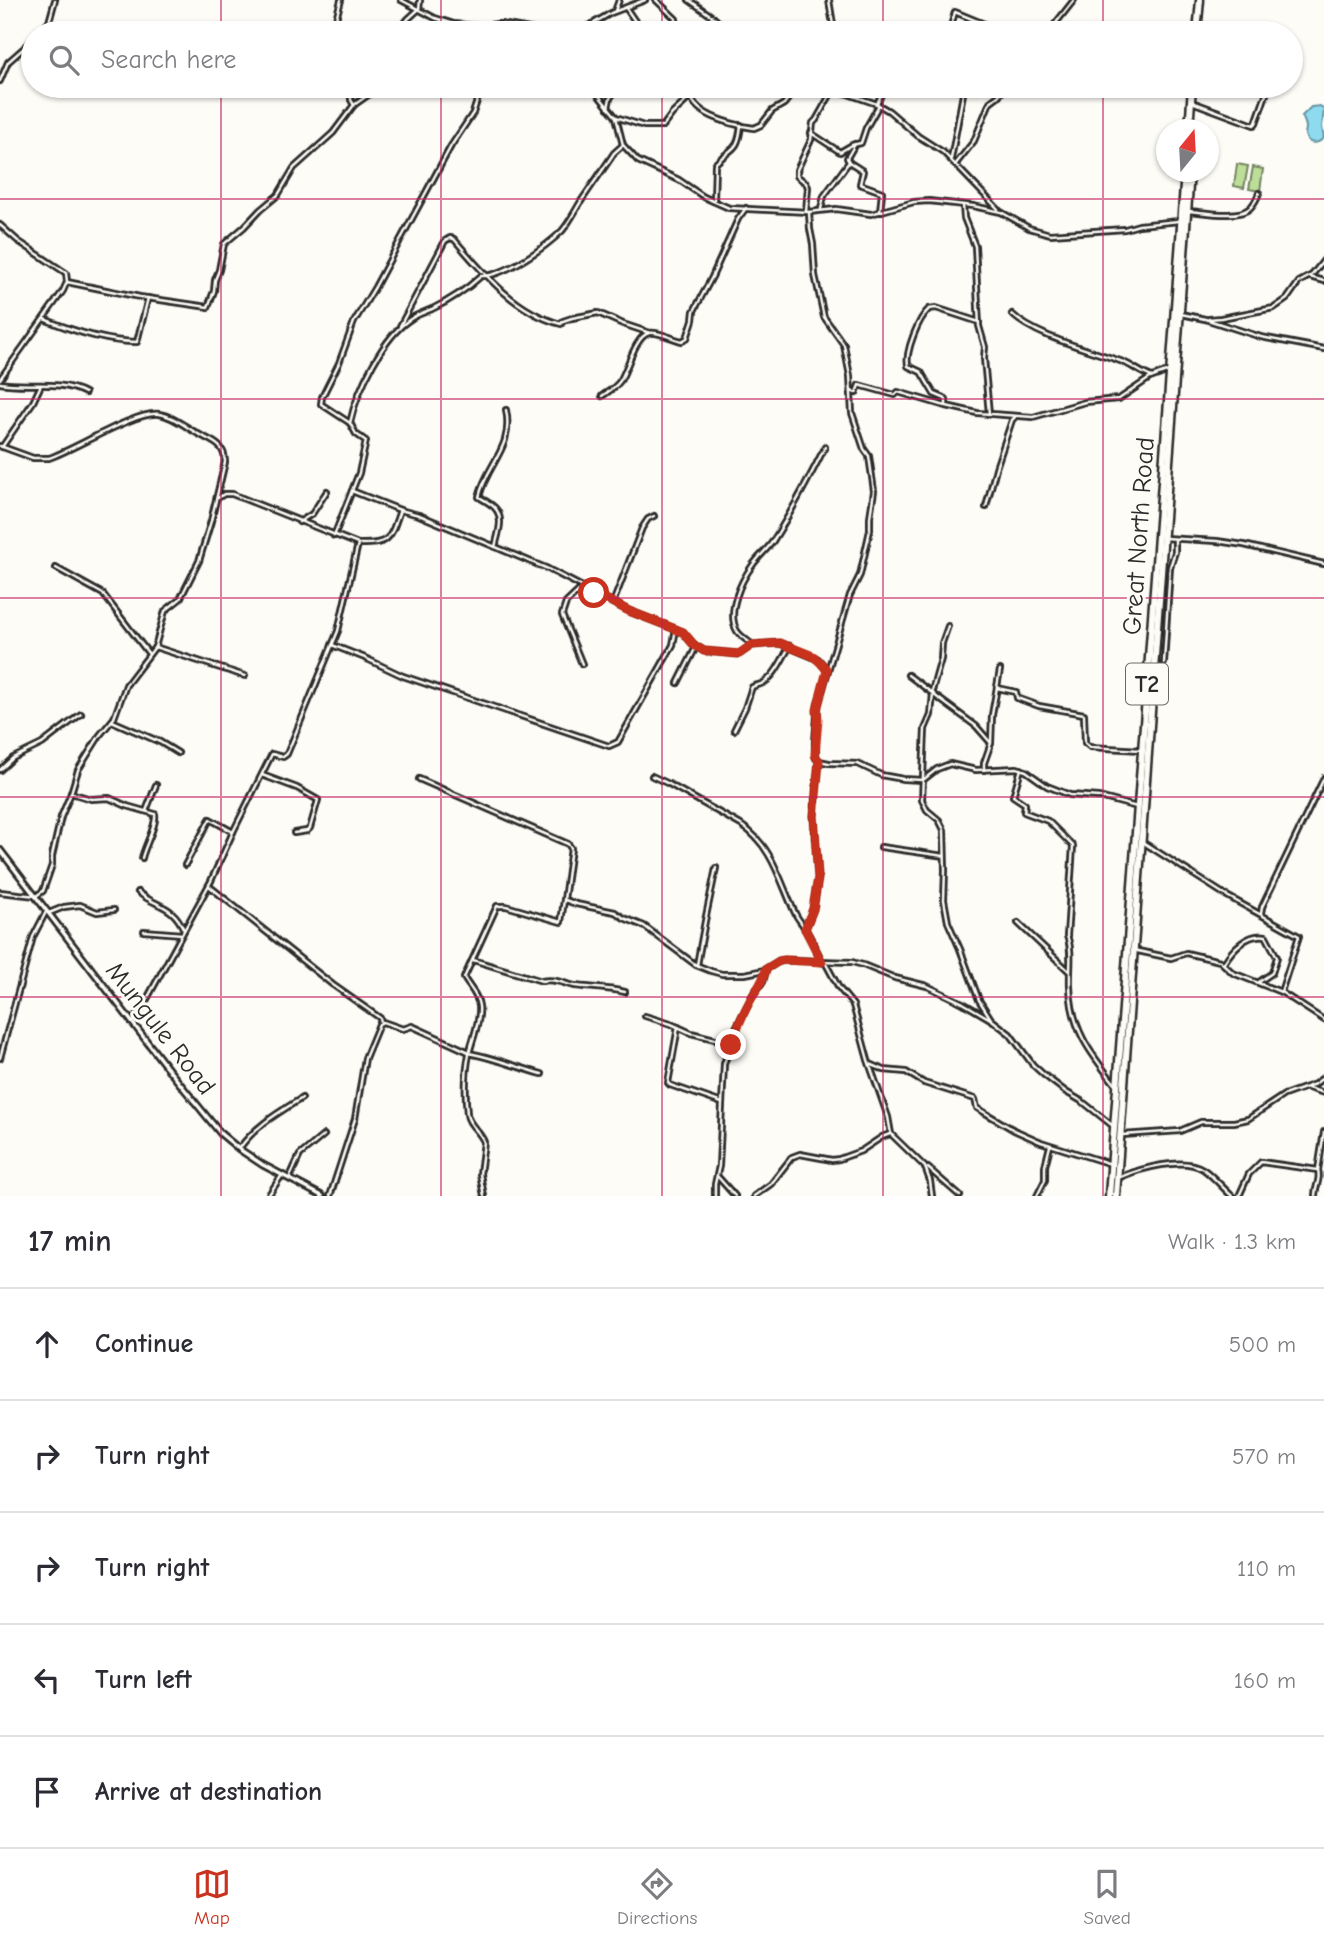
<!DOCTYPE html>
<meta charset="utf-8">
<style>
body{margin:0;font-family:"Comic Neue",sans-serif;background:#f7f7f7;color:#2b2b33}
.compass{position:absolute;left:1156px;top:119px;width:63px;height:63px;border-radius:50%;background:#fff;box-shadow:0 2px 5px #0004;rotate:18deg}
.stop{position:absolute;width:21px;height:21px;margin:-16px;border:5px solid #c8321e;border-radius:50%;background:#fff}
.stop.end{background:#c8321e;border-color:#fff;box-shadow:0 2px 7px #0008}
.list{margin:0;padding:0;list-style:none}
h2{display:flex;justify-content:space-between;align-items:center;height:91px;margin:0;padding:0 28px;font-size:30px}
h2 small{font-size:23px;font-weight:400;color:#7c7c81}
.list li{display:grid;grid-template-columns:46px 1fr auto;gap:21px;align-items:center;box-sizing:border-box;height:112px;padding:0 28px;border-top:2px solid #e1e1e2}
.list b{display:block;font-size:26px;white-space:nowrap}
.list em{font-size:23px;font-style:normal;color:#7c7c81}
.icon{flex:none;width:38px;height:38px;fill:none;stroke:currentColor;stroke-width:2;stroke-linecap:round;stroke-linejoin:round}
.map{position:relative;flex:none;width:1324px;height:1196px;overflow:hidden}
.search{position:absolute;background:#fff;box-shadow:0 2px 5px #0004;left:21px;right:21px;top:21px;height:77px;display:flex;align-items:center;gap:18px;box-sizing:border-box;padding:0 24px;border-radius:38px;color:#7c7c81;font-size:26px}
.sheet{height:651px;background:#fff}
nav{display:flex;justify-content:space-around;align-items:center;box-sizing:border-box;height:98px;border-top:2px solid #e1e1e2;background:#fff;font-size:19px;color:#7c7c81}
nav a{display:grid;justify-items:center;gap:4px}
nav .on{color:#c8321e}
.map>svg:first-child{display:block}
.green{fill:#bdde98;stroke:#748462;stroke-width:2}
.water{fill:#8edaef;stroke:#6694a1;stroke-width:2}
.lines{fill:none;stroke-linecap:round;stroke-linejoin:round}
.minor-casing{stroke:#2b2b2b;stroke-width:8}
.tertiary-casing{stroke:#2b2b2b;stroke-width:9}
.trunk-casing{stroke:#2b2b2b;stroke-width:11}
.minor{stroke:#fdfcf7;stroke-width:2.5}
.tertiary{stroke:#fdfcf7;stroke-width:3.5}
.trunk{stroke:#fdfcf7;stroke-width:6}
.route{stroke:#c8321e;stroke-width:9}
.grid{fill:none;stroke:#c2185b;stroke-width:2;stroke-opacity:0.55}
.labels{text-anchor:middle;stroke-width:6;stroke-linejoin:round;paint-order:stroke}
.shield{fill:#fdfcf7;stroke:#6a6a68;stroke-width:2}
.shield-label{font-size:24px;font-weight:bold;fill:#2b2b2b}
.street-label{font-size:26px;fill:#2b2b2b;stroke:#fdfcf7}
</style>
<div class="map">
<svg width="1324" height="1196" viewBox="0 0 1324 1196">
<rect width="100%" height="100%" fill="#fdfcf7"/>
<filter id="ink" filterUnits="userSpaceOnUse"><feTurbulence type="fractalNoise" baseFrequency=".0143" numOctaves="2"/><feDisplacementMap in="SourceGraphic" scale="14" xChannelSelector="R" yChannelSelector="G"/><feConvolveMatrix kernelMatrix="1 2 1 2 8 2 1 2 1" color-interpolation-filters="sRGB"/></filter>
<g filter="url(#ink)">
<g class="green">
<polygon points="1237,164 1248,166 1244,188 1234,186"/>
<polygon points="1253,167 1263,169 1260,191 1249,189"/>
</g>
<path class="water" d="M1320 106 1324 109 1322 127 1324 138C1318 144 1307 146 1305 134 1305 132 1306 130 1306 128 1306 124 1304 120 1302 116L1311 107Z"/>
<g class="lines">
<defs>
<g id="minor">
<polyline points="401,0 435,18 454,24 475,26 501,24 552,33"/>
<polyline points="656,0 676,19 676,33"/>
<polyline points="689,0 713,17 730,33"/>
<polyline points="829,0 833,25 832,33"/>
<polyline points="626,8 643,33"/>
<polyline points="615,11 619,0"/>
<polyline points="39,33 49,22 55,0"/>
<polyline points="330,33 329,32 336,19 341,0"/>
<polyline points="397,33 408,19 419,9 420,0"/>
<polyline points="446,33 457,25"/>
<polyline points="496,33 497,24"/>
<polyline points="566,33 587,27 611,13 645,0"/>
<polyline points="716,33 724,26"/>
<polyline points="949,33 955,12 1006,33"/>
<polyline points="1048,33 1074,0"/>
<polyline points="0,81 8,62 33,40"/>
<polyline points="351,86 351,100 354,105"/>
<polyline points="591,86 616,117 623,145 638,161 679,180 704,197 729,208 809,212 836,209 871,214 914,202 929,201 973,206 1001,212 1029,228 1050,234 1125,229 1139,225 1179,221"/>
<path d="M691 86C684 114 733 125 754 128L761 125 772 111 784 104 791 95 801 91 822 86"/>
<polyline points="825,86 877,104 889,111 918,136 943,152 998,209"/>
<polyline points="1058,86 1066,92"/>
<polyline points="1192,102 1254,125 1256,123 1269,86"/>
<polyline points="877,104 885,86"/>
<polyline points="608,108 610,98 619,86"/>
<polyline points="616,117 644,126 663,126 672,114 686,101 689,94"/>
<polyline points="811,133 840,152 852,145 861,143 866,128 879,105"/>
<polyline points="951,159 963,94 957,86"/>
<polyline points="849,162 863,171 860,184 882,192 880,212"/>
<polyline points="955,165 974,141 990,102 998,96 1007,86"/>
<path d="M714 201 715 164C732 146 738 153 741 125"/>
<polyline points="963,205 964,218 975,246 979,326 985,347 984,358 989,414"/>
<polyline points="821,209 824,196 849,162 847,158 855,144"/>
<path d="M1189 211C1205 212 1238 219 1250 208 1254 204 1257 198 1259 193"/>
<polyline points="806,212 808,187 806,183 797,176 797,170 811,140 813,123 816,120 833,90"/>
<polyline points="809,212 810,229 813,244 815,275 824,317 844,345 850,376 852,413 864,449 869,456 874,491 870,517 870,530 860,575 850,595 818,705 815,742 816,758 819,761 829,763 858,764 881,775 903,779 923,780 937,769 950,764 976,770 1017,768 1026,771 1047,786 1070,795 1099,797 1137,807"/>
<polyline points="0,225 18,241 66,273 67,282 63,291 0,379"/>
<polyline points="1310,277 1324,281"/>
<polyline points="67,282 140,297 208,307 214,291 215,280 219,270 224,244 244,227 260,210 278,195 294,168 333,133 354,105 381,86"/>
<path d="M1012 314C1035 337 1092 350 1123 362 1133 366 1141 373 1152 377"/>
<polyline points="1181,314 1205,319 1261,337 1324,349"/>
<path d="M44 319C73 331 106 342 137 342L148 298"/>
<polyline points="1209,319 1221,318 1274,308 1287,299 1299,282 1312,275 1324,260"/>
<path d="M400 326 445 241 450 238 454 239C484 274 515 312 561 324L563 321 572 318 598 313 623 324 650 333"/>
<path d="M0 383C28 388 59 379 85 393"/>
<polyline points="851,391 856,393 859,385 895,395 898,392 942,405 977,413 1033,417 1085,402 1119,399 1150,378 1169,371"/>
<path d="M602 396C609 391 615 388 620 381 627 371 635 336 649 333 658 331 673 339 682 341L687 338 693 320 694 311 712 277 738 219 746 208"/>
<path d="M946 405V399L934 394 921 372 908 366C905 352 918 319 929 309L936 308 979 322"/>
<path d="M350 423C357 390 383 336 412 318 418 314 425 312 432 309 449 301 467 289 481 276 503 277 546 247 562 231 569 223 574 213 580 203 591 186 603 170 614 153L623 145"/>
<path d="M0 446 33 458H49C74 450 135 411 159 414 174 416 188 429 202 436 214 442 225 446 225 462L211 521 199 561 180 599 165 611 155 647 126 685 114 718 100 735 78 770 71 793 61 817 52 856V865L43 891 36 896 0 892"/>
<polyline points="2,447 33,402 41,385"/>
<polyline points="352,491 400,510 419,515 548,569 629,611 683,632 694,645 704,651 739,654 752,645 780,643 818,659 827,670"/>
<path d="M218 498 224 494H232L358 544C390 545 390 539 400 510"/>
<polyline points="986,507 996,468 1012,420 1015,417"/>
<polyline points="299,522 312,514 327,491"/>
<polyline points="334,536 359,473 366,441 356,434 350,423 321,404 322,397 339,363 354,322 375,287 451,146 473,113 482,86"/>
<polyline points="1164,538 1217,541 1244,545 1324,564"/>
<path d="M495 547C498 534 505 517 494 507 490 503 484 500 479 497 487 463 514 448 506 410"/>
<polyline points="56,568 103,594 149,654"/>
<polyline points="613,603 642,528 648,519 654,516"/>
<polyline points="948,626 942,643 941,659 932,691 934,695 976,726 991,743 984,763 984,770"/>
<polyline points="332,645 365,658 403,676 609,746 618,742 673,645 676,629"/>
<path d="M753 645C748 641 741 637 737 631 726 612 741 581 752 566 758 557 767 550 773 541 792 511 809 479 825 447"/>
<polyline points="155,647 245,676"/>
<polyline points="1164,663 1170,567 1175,552 1175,540"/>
<polyline points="582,664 562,615 566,603 583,587"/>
<polyline points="908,675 932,693"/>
<polyline points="678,683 696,647"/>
<polyline points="997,688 1016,692 1017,698 1039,706 1084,714 1085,743 1090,747 1141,750"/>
<polyline points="933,693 931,715 925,729 922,800 927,810 939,820 944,830 945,870 944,900 948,922 960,949 979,1000 991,1019"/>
<polyline points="112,721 160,742 178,753"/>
<path d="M734 730 745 708 752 687C756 685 760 685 763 683 775 677 783 657 790 646"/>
<polyline points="991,743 992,715 1000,670"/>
<path d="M1021 769 1013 796 1025 804 1024 812 1048 821 1073 846 1067 936C1073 950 1069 970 1070 986 1071 1028 1089 1052 1115 1084"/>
<polyline points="0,770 13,758 42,744 81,714"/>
<polyline points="262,775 297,788 318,800 310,828 307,831 294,833"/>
<path d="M652 776 669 784 741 825C772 845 780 881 795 913 798 920 804 925 807 932 813 942 817 952 822 962"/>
<path d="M419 779 568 844 571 848 561 922 506 906H497L464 978C469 987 478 995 479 1006 481 1020 472 1040 469 1054 465 1074 465 1095 467 1114 468 1125 480 1131 484 1142L480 1174 484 1196"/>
<path d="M71 793 91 799 109 798 127 806 155 814C157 825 145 845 142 858"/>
<polyline points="146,811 156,785"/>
<polyline points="1144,843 1227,896 1299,936 1281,992"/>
<polyline points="881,847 944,856"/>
<polyline points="185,865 210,819 233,832"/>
<polyline points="209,886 333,985 380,1018 381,1022"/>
<path d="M138 892C157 908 172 903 184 930"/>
<polyline points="565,900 576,904 615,912 624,918 644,926 696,965 711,971 722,974 745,974 765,970"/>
<polyline points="49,913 64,907 80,905 97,912 114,910"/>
<polyline points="1261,914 1262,907 1324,778"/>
<polyline points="1018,923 1069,971"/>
<polyline points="805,929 813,909 818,878 814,816 819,761"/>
<polyline points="144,931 182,934"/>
<polyline points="1133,950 1171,958 1186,953 1220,961 1233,973 1281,992 1324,1020"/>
<path d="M473 960 542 981C554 978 564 984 575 986 592 988 608 988 625 992"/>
<path d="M1224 963C1233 948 1248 933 1266 936L1277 957 1272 973 1259 982"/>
<polyline points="826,964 839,988 853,1005 868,1060 888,1117 891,1134 925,1167 930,1181 932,1196"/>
<polyline points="697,965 705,921 716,868"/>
<polyline points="645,1016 671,1024 691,1033 723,1041 730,1045"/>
<polyline points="132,1023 141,1010 211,881 233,832 272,754 283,757 287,754 338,631 358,544"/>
<polyline points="678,1027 668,1083 670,1085 722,1103"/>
<path d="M469 1053C494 1058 517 1067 542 1074"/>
<polyline points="0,1058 33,937 46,912"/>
<polyline points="870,1064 884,1070 906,1072 924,1083 975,1099 977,1108 1014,1130 1041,1142 1111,1164"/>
<polyline points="1308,1088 1324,1093"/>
<polyline points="1122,1135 1180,1131 1201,1122 1234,1122 1248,1119 1284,1095 1315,1084 1324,1077"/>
<path d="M239 1149C255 1126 278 1113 302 1098"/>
<polyline points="928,1168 960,1196"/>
<polyline points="718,1177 735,1196"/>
<path d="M1120 1177C1140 1169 1183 1156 1203 1169 1213 1176 1222 1187 1232 1196"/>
<polyline points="289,1179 300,1155 324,1135"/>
<polyline points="268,1196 282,1175"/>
<polyline points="330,1196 355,1119 365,1058 379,1024 383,1022 403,1029 412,1026 469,1052"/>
<polyline points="715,1196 715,1184 719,1166 724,1064 736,1028 754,993 763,982 766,969 779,961 785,960 852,962 863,965 895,978 927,986 963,1003 992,1020 1010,1034 1033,1065 1044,1075 1066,1092 1083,1102 1113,1126"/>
<polyline points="754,1196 771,1184 792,1157 800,1154 832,1160 839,1159 861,1151 882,1137 890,1134"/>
<polyline points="1037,1196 1045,1180 1045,1166 1050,1146"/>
<polyline points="1239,1196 1249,1174 1261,1162 1318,1170"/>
<path d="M1315 1196C1315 1186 1321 1180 1318 1170L1324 1132"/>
</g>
<polyline id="tertiary" points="0,850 168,1069 221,1134 239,1149 263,1165 322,1196"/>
<g id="trunk">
<polyline points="1197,33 1200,0"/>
<polyline points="1189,130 1192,86"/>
<polyline points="1109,1196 1185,172"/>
<polyline points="1116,1196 1190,172"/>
</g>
</defs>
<use href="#minor" class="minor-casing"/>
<use href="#tertiary" class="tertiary-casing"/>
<use href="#trunk" class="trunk-casing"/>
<use href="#minor" class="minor"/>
<use href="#tertiary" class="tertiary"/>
<use href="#trunk" class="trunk"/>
</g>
</g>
<g class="lines" filter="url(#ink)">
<path class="route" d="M594 593 629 611 683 632 694 645 704 651 739 654 752 645 780 643 813 656 820 662 827 670 817 710 818 719 815 755 819 761 814 816 818 878 813 909 805 929 822 962 785 960 779 961 766 969C764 980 759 985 754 994 744 1010 737 1028 731 1045"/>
</g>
<path class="grid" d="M221 0V33M441 0V33M662 0V33M883 0V33M1103 0V33M221 86V1196M441 86V1196M662 86V1196M883 86V1196M1103 86V1196M0 199H1324M0 399H1324M0 598H1324M0 797H1324M0 997H1324"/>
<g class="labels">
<rect class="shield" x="1126" y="663.5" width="42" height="41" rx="5"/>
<g class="shield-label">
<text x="1147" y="692">T2</text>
</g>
<g class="street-label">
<text transform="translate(1138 536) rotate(-86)" y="9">Great North Road</text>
<text transform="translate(161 1028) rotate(52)" y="9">Mungule Road</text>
</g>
</g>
</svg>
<svg class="compass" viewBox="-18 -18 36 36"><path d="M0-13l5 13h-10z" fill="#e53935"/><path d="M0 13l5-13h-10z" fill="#7c7c81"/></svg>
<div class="stop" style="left:594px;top:593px"></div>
<div class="stop end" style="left:731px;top:1045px"></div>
<div class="search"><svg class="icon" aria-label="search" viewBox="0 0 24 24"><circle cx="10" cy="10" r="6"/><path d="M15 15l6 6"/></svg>Search here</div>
</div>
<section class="sheet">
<h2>17 min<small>Walk · 1.3 km</small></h2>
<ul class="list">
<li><svg class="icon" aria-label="ahead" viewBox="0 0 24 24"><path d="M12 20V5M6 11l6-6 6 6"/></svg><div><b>Continue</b></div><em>500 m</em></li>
<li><svg class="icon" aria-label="right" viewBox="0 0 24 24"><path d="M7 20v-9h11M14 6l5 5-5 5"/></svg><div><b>Turn right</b></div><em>570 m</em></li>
<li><svg class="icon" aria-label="right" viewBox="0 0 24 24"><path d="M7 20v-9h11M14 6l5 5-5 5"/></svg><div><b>Turn right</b></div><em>110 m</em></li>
<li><svg class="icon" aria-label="left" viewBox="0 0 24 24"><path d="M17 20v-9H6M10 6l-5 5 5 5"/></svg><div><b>Turn left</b></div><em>160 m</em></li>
<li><svg class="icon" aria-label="arrive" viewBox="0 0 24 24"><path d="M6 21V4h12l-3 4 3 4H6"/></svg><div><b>Arrive at destination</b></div></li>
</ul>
</section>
<nav>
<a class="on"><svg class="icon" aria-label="map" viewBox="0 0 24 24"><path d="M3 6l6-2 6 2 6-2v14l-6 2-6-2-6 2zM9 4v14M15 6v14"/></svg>Map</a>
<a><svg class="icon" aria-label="directions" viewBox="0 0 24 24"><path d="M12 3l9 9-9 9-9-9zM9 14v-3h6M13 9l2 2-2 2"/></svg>Directions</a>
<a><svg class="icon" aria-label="saved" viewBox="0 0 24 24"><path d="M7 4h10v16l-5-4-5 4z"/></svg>Saved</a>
</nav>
